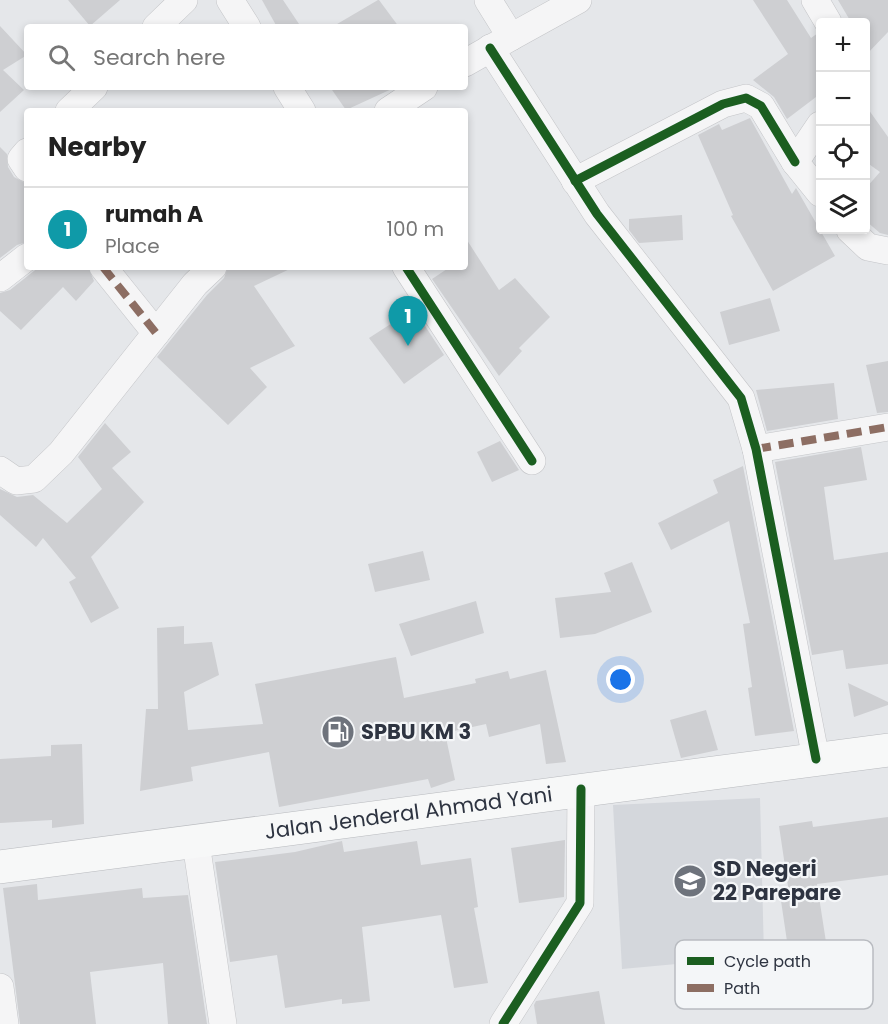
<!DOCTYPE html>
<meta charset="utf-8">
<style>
body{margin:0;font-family:Poppins,sans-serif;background:#f2f2f2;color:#222}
.controls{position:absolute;right:18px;top:18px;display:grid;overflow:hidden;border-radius:6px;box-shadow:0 3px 9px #0003}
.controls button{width:54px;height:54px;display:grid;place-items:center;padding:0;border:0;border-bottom:2px solid #e0e0e0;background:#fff;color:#222;font:30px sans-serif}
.you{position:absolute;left:621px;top:680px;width:21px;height:21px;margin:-15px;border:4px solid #fff;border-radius:50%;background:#1a73e8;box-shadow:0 0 0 9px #1a73e833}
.badge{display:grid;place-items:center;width:39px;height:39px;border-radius:50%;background:#b45309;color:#fff;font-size:20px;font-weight:700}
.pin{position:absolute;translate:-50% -50px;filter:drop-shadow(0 2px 3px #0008)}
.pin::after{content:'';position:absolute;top:32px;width:21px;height:18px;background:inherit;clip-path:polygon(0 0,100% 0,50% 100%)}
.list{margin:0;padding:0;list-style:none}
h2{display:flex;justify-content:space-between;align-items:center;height:78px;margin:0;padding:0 24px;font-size:26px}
h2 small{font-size:20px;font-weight:400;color:#767676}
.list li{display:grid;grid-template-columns:39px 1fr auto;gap:18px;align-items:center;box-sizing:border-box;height:84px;padding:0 24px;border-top:2px solid #e0e0e0}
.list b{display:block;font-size:22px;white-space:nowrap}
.list p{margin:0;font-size:20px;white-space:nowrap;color:#767676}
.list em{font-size:20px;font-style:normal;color:#767676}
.icon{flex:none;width:33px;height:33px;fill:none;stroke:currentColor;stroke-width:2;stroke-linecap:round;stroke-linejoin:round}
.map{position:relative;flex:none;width:888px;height:1024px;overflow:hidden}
.search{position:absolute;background:#fff;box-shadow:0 3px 9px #0003;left:24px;top:24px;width:444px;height:66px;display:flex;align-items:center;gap:15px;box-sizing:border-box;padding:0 21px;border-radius:6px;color:#767676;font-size:22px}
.panel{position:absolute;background:#fff;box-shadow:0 3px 9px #0003;left:24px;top:108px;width:444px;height:162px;border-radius:6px}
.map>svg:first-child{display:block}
.built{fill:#d4d7dc}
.building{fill:#cecfd2}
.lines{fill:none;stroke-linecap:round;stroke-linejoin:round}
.minor-casing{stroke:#c4c5c8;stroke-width:28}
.highway-casing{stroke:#b8babe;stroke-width:34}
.minor{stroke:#f5f5f6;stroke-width:27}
.highway{stroke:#f7f8f8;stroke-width:33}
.quiet{stroke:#8d6e63;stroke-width:8;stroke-dasharray:15 8;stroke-linecap:butt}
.cycleway-casing{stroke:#f4f6f8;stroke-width:13}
.cycleway{stroke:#1b5e20;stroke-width:9}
.labels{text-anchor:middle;stroke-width:4.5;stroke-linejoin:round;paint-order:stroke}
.poi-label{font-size:21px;font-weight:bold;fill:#2e3441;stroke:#f4f6f8;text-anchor:start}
.street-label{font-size:21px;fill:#2e3441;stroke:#f4f6f8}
.key{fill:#f4f6f8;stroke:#b9bcc1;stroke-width:1.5}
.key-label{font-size:16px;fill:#2e3441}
</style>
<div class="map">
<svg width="888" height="1024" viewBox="0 0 888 1024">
<rect width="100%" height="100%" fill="#e5e7ea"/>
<polygon class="built" points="760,798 764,956 622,969 613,805"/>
<g class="building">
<polygon points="68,0 120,0 90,26"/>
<polygon points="262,0 283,0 301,27 277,27"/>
<polygon points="379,0 399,27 332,27 378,0"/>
<polygon points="753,0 787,0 811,38 818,33 820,36 820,94 787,119 774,97 753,80 788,54"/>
<polygon points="838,0 888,0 888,32 866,55 866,22 851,22"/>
<polygon points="0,26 27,55 3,70 24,90 0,112"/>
<polygon points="330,87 396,87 346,110"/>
<polygon points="866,106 888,137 888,235 880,233 866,221 866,188 880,172 866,162"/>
<polygon points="750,118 792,194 796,188 835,256 773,291 731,216 733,215 698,135 719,124 722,130"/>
<polygon points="0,147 7,154 8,167 14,177 27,184 27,242 17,245 0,258"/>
<polygon points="682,215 683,240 639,243 629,230 629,219"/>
<polygon points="465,237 499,290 515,278 550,317 519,348 522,351 499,376 432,279 450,267 465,267"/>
<polygon points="39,267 88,267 94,281 76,301 63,287 21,330 0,311 0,293 10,290"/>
<polygon points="228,267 294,267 254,286 295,346 250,368 267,387 228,425 157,357 207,295 224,278"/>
<polygon points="770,298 780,331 729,345 720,312"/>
<polygon points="414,309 444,355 404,384 369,338"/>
<polygon points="888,361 888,412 877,413 866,365"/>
<polygon points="834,383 838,419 767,431 756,390"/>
<polygon points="105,423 131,452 112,468 144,502 91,557 119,608 91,623 69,582 76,578 43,538 36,547 0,515 0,489 17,497 33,495 67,523 102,489 78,457"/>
<polygon points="500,441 519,470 492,482 477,452"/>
<polygon points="861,447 867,480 824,487 834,560 888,552 888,664 846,669 843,650 812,655 775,462"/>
<polygon points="743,466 794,731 755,736 748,688 752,687 743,624 750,623 729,521 671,550 658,523 718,493 713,480"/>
<polygon points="423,551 430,580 375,592 368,564"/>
<polygon points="632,562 652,612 595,634 560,638 555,598 611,592 604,573"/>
<polygon points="476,601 484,633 411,656 399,624"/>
<polygon points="184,626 184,644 212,642 219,675 184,692 188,730 263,724 255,684 396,657 404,698 476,683 475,679 508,671 510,679 546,670 566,762 546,764 540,724 489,737 486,724 445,733 455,780 431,788 428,779 279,807 269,752 191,767 193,781 140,791 146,709 158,709 157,628"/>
<polygon points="848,683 888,702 888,705 854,717"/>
<polygon points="706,710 718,750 681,758 670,720"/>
<polygon points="82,744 84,824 52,828 52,820 0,823 0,759 51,756 51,745"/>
<polygon points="888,817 888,875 817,884 826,942 788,948 780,894 789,893 779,826 812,821 813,827"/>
<polygon points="565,840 564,897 519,903 511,848"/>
<polygon points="342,841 344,852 417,841 421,865 471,858 478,907 474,908 488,983 454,988 441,915 362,927 370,1001 342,1004 342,999 285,1008 277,955 230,962 215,862 295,852"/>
<polygon points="37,884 38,900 142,888 143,898 188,895 207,1024 168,1024 163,963 90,972 96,1024 20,1024 3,888"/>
<polygon points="599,991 605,1024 537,1024 534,1005 536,1001"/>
</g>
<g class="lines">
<defs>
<g id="minor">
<polyline points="230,0 247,27"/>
<polyline points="815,0 828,22"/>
<polyline points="156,27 184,0"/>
<polyline points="511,37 578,0"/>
<polyline points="490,48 597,214 741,398 756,449 816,759"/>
<polyline points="465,63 511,37 488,0"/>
<polyline points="287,87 302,111"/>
<polyline points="69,111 94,87"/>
<polyline points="388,111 424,87"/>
<polyline points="820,125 795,162 820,193"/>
<polyline points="27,152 21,159 27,168"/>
<polyline points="575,181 723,104 746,98 761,106 795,162"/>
<polyline points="850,230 868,247 888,251"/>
<polyline points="103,267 156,333"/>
<polyline points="406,267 532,461"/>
<polyline points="0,278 27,257"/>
<polyline points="756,449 888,427"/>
<polyline points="0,470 16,481 34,479 61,453 195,284 213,267"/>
<polyline points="196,843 223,1024"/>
<polyline points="0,987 5,1024"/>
<polyline points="503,1024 580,903 581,789"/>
</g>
<g id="highway">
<path id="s1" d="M0 867 888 750"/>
</g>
</defs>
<use href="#minor" class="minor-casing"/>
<use href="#highway" class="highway-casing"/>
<use href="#minor" class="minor"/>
<use href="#highway" class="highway"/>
<g class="quiet">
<polyline points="103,267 156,333"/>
<polyline points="756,449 888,427"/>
</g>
<defs>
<g id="cycleway">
<polyline points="490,48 597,214 741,398 756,449 816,759"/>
<polyline points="575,181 723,104 746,98 761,106 795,162"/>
<polyline points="406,267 532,461"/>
<polyline points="503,1024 580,903 581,789"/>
</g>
</defs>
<use href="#cycleway" class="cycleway-casing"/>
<use href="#cycleway" class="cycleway"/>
</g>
<defs>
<symbol id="fuel-disc" viewBox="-11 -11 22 22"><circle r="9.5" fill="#6e737c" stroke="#f4f6f8"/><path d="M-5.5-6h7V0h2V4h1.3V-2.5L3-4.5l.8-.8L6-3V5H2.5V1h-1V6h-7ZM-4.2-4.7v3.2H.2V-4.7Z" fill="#fff"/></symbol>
<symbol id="school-disc" viewBox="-11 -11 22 22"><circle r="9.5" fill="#6e737c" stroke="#f4f6f8"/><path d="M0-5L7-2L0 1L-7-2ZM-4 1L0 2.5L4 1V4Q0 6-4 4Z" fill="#fff"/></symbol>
</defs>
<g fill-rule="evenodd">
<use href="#fuel-disc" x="319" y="713" width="38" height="38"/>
<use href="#school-disc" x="671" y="862" width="38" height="38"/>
</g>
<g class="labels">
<g class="poi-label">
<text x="361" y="739">SPBU KM 3</text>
<text x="713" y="876">SD Negeri<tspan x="713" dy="24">22 Parepare</tspan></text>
</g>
<g class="street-label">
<text dy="7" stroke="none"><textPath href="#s1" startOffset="412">Jalan Jenderal Ahmad Yani</textPath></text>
</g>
</g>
<rect x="675" y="940" width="198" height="69" rx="9" class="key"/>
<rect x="687" y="957" width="27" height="8" fill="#1b5e20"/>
<rect x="687" y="984" width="27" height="8" fill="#8d6e63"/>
<g class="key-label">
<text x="724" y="967">Cycle path</text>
<text x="724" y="994">Path</text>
</g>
</svg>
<div class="controls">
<button>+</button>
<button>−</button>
<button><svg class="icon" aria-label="locate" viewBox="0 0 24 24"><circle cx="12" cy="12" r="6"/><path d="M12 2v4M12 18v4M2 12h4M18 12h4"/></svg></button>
<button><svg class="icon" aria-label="layers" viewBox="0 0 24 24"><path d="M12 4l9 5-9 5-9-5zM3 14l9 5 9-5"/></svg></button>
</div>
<div class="you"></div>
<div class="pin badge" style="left:408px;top:346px;background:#0f9aa8">1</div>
<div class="search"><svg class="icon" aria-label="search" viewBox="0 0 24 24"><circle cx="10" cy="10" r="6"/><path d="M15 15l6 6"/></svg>Search here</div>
<section class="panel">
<h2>Nearby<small></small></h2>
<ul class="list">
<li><span class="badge" style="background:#0f9aa8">1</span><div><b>rumah A</b><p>Place</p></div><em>100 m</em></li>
</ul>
</section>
</div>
